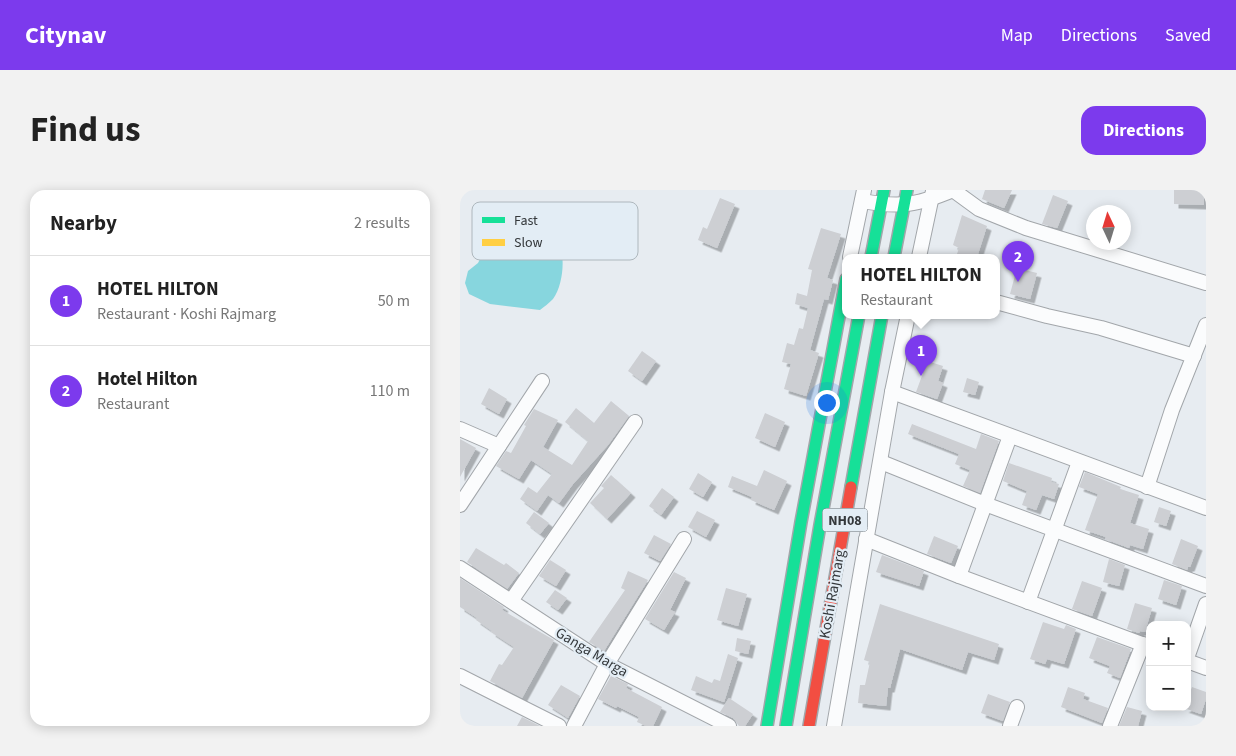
<!DOCTYPE html>
<meta charset="utf-8">
<style>
body{margin:0;font-family:"Source Sans 3",sans-serif;background:#f2f2f2;color:#222}
.controls{position:absolute;right:15px;bottom:15px;display:grid;overflow:hidden;border-radius:10px;box-shadow:0 2px 12px #0003}
.controls button{width:45px;height:45px;display:grid;place-items:center;padding:0;border:0;border-bottom:1px solid #e0e0e0;background:#fff;color:#222;font:25px sans-serif}
.compass{position:absolute;left:626px;top:15px;width:45px;height:45px;border-radius:50%;background:#fff;box-shadow:0 2px 12px #0003;rotate:356deg}
.you{position:absolute;left:366px;top:212px;width:18px;height:18px;margin:-12px;border:4px solid #fff;border-radius:50%;background:#1a73e8;box-shadow:0 0 0 8px #1a73e833}
.badge{display:grid;place-items:center;width:32px;height:32px;border-radius:50%;background:#7c3aed;color:#fff;font-size:16px;font-weight:700}
.pin{position:absolute;translate:-50% -41px;filter:drop-shadow(0 1px 2px #0008)}
.pin::after{content:'';position:absolute;top:26px;width:18px;height:15px;background:inherit;clip-path:polygon(0 0,100% 0,50% 100%)}
.popup{position:absolute;left:382px;top:64px;width:158px;height:65px;box-sizing:border-box;display:grid;place-content:center;border-radius:10px;background:#fff;filter:drop-shadow(0 1px 4px #0005);font-size:16px;white-space:nowrap;color:#767676}
.popup b{font-size:19px;color:#222}
.popup::after{content:'';position:absolute;left:50%;top:100%;margin-left:-10px;border:10px solid transparent;border-top-color:#fff}
.list{margin:0;padding:0;list-style:none}
h2{display:flex;justify-content:space-between;align-items:center;height:65px;margin:0;padding:0 20px;font-size:21px}
h2 small{font-size:16px;font-weight:400;color:#767676}
.list li{display:grid;grid-template-columns:32px 1fr auto;gap:15px;align-items:center;box-sizing:border-box;height:90px;padding:0 20px;border-top:1px solid #e0e0e0}
.list b{display:block;font-size:19px;white-space:nowrap}
.list p{margin:0;font-size:16px;white-space:nowrap;color:#767676}
.list em{font-size:16px;font-style:normal;color:#767676}
.map{position:relative;flex:none;width:746px;height:536px;overflow:hidden;border-radius:15px}
header{display:flex;align-items:center;gap:30px;box-sizing:border-box;height:70px;padding:0 25px;background:#7c3aed;color:#fff}
header strong{font-size:24px}
nav{display:flex;gap:28px;margin-inline-start:auto;font-size:18px}
.intro{display:flex;align-items:center;justify-content:space-between;box-sizing:border-box;height:120px;padding:0 30px}
h1{margin:0;font-size:35px}
.button{padding:12px 22px;border-radius:15px;background:#7c3aed;color:#fff;font-size:18px;font-weight:700}
main{display:flex;gap:30px;padding:0 30px}
aside{flex:1;background:#fff;border-radius:15px;box-shadow:0 2px 12px #0003}
.map>svg:first-child{display:block}
.water{fill:#87d6de}
.building{fill:#cdcfd3;filter:url(#shadow)}
.lines{fill:none;stroke-linecap:round;stroke-linejoin:round}
.street-casing{stroke:#a2a6aa;stroke-width:16}
.fast-casing{stroke:#a2a6aa;stroke-width:14}
.jam-casing{stroke:#a2a6aa;stroke-width:14}
.street{stroke:#fbfcfd;stroke-width:14}
.fast{stroke:#16e098;stroke-width:11}
.jam{stroke:#f24e42;stroke-width:11}
.labels{text-anchor:middle;stroke-width:4.5;stroke-linejoin:round;paint-order:stroke}
.shield{fill:#e3edf5;stroke:#686e73;stroke-width:1}
.shield-label{font-size:14px;font-weight:bold;fill:#34383b}
.street-label{font-size:15px;fill:#34383b;stroke:#e3edf5}
.key{fill:#e3edf5;stroke:#aeb7bd;stroke-width:1}
.key-label{font-size:14px;fill:#34383b}
</style>
<header>
<strong>Citynav</strong>
<nav><a>Map</a><a>Directions</a><a>Saved</a></nav>
</header>
<div class="intro"><h1>Find us</h1><a class="button">Directions</a></div>
<main>
<aside>
<h2>Nearby<small>2 results</small></h2>
<ul class="list">
<li><span class="badge">1</span><div><b>HOTEL HILTON</b><p>Restaurant · Koshi Rajmarg</p></div><em>50 m</em></li>
<li><span class="badge">2</span><div><b>Hotel Hilton</b><p>Restaurant</p></div><em>110 m</em></li>
</ul>
</aside>
<div class="map">
<svg width="746" height="536" viewBox="0 0 746 536">
<defs>
<filter id="shadow"><feDropShadow dx="4.5" dy="4.5" stdDeviation="0" flood-color="#0004"/></filter>
</defs>
<rect width="100%" height="100%" fill="#e7ecf1"/>
<path class="water" d="M51 40 88 49 100 54C105 70 103 95 93 109 89 113 84 117 80 120L30 114 9 104 5 93 8 81 18 73 29 51 39 41Z"/>
<g class="building">
<polygon points="525,0 552,0 544,18 522,9"/>
<polygon points="714,0 744,0 744,15 714,14"/>
<polygon points="593,5 608,11 597,38 582,34"/>
<polygon points="260,8 275,14 257,58 238,50 243,37 247,39"/>
<polygon points="502,25 527,36 517,67 496,67 499,58 493,55"/>
<polygon points="122,38 137,42 133,53 119,49"/>
<polygon points="361,38 381,44 367,88 373,90 368,110 364,109 350,160 359,163 346,206 324,199 331,174 322,172 327,153 334,155 339,138 343,139 348,118 335,114 337,103 347,106 352,80 348,79"/>
<polygon points="557,78 577,83 570,109 550,104"/>
<polygon points="182,161 196,171 182,191 168,181"/>
<polygon points="464,170 483,176 478,191 483,193 477,209 456,202 463,183 460,182"/>
<polygon points="507,188 519,192 515,205 503,202"/>
<polygon points="29,198 47,209 39,224 21,214"/>
<polygon points="151,211 169,226 148,255 113,294 99,313 88,305 77,321 60,309 68,297 77,303 92,284 71,270 59,289 36,276 46,261 51,263 66,236 64,235 74,219 98,230 83,257 112,275 128,251 105,232 116,218 134,233"/>
<polygon points="305,223 325,232 315,257 295,248"/>
<polygon points="452,234 516,259 521,244 539,251 520,303 503,296 510,280 495,274 499,264 448,244"/>
<polygon points="0,249 16,258 0,287"/>
<polygon points="549,273 592,288 591,292 599,294 594,309 582,305 576,320 562,315 567,301 543,291"/>
<polygon points="304,280 327,291 314,320 291,310 292,307 268,297 272,286 297,296"/>
<polygon points="625,282 661,297 660,299 679,305 670,333 689,339 683,359 670,355 669,358 645,349 646,347 625,340 638,304 619,297"/>
<polygon points="238,283 252,292 243,307 229,299"/>
<polygon points="151,285 171,303 147,329 130,313 144,298 141,296"/>
<polygon points="202,298 214,307 201,325 189,316"/>
<polygon points="699,317 711,321 706,336 694,332"/>
<polygon points="237,321 255,330 246,347 228,337"/>
<polygon points="74,322 89,333 80,344 66,333"/>
<polygon points="194,345 211,354 200,371 184,363"/>
<polygon points="474,346 498,356 491,373 467,364"/>
<polygon points="721,349 738,356 730,377 728,377 727,380 712,374"/>
<polygon points="16,358 44,375 46,373 59,383 47,399 7,372"/>
<polygon points="422,365 464,381 459,396 416,382"/>
<polygon points="649,369 665,375 659,396 643,392"/>
<polygon points="90,370 106,380 96,396 79,386"/>
<polygon points="168,381 188,390 144,461 129,452 165,400 161,398"/>
<polygon points="214,382 226,388 210,420 215,422 204,440 185,429"/>
<polygon points="0,388 44,417 42,420 94,450 62,508 30,491 39,474 42,475 54,457 31,442 32,441 16,430 17,428 0,417"/>
<polygon points="704,390 722,396 716,415 698,409"/>
<polygon points="622,391 642,398 632,426 612,419"/>
<polygon points="266,398 287,404 278,436 257,430"/>
<polygon points="95,400 107,408 98,420 86,412"/>
<polygon points="675,413 692,418 685,442 680,441 679,443 667,439"/>
<polygon points="420,414 539,454 534,470 508,462 502,480 440,459 430,498 428,498 426,516 398,513 400,495 405,495 410,472 404,470"/>
<polygon points="583,432 604,439 606,435 616,439 604,474 587,469 585,474 570,469"/>
<polygon points="637,447 671,459 660,488 647,483 650,476 629,468"/>
<polygon points="277,448 291,451 288,464 275,461"/>
<polygon points="268,464 278,468 264,512 231,500 236,486 252,493 254,489 260,491"/>
<polygon points="151,486 168,494 166,498 202,517 193,536 186,536 177,532 179,527 157,516 156,518 138,509"/>
<polygon points="101,495 120,506 108,528 88,515"/>
<polygon points="608,497 625,503 623,509 648,518 642,533 601,517"/>
<polygon points="732,497 746,502 746,509 741,524 724,518 727,517 727,510"/>
<polygon points="528,504 550,512 543,531 521,523"/>
<polygon points="269,508 293,524 285,536 279,536 273,528 260,522"/>
<polygon points="667,517 682,521 678,536 659,536"/>
<polygon points="62,527 80,536 57,536"/>
</g>
<g class="lines">
<defs>
<g id="street">
<polyline points="493,0 519,19 566,38 746,93"/>
<path d="M402 11C441 18 457 15 493 0"/>
<polyline points="390,67 404,0"/>
<polyline points="459,67 473,1"/>
<polyline points="536,112 587,126 641,138 734,166"/>
<polyline points="432,202 746,318"/>
<polyline points="0,239 39,256"/>
<polyline points="421,272 525,314 746,396"/>
<polyline points="687,297 712,220 746,135"/>
<polyline points="0,315 82,191"/>
<polyline points="406,349 499,386 690,457"/>
<polyline points="0,378 147,474 269,536"/>
<polyline points="499,386 550,246"/>
<polyline points="51,411 175,232"/>
<polyline points="568,412 619,272"/>
<polyline points="727,468 746,414"/>
<polyline points="727,471 746,478"/>
<polyline points="0,486 99,536"/>
<polyline points="114,536 147,474 224,349"/>
<polyline points="374,536 432,202 448,125"/>
<polyline points="550,536 557,517"/>
<polyline points="650,536 683,454"/>
</g>
<g id="fast">
<polyline points="411,67 424,0"/>
<polyline points="434,67 447,0"/>
<polyline points="391,297 422,125"/>
<polyline points="307,536 341,332 386,89"/>
<polyline points="326,536 360,335 399,125"/>
</g>
<polyline id="jam" points="349,536 391,297"/>
</defs>
<use href="#street" class="street-casing"/>
<use href="#fast" class="fast-casing"/>
<use href="#jam" class="jam-casing"/>
<use href="#street" class="street"/>
<use href="#fast" class="fast"/>
<use href="#jam" class="jam"/>
</g>
<g class="labels">
<rect class="shield" x="362.5" y="318.5" width="45" height="23" rx="4"/>
<g class="shield-label">
<text x="385" y="335">NH08</text>
</g>
<g class="street-label">
<text transform="translate(372 404) rotate(-80)" y="5">Koshi Rajmarg</text>
<text transform="translate(132 462) rotate(31)" y="5">Ganga Marga</text>
</g>
</g>
<rect x="12" y="12" width="166" height="58" rx="8" class="key"/>
<rect x="22" y="27" width="23" height="6" fill="#16e098"/>
<rect x="22" y="49" width="23" height="7" fill="#ffcf43"/>
<g class="key-label">
<text x="54" y="35">Fast</text>
<text x="54" y="57">Slow</text>
</g>
</svg>
<div class="controls">
<button>+</button>
<button>−</button>
</div>
<svg class="compass" viewBox="-18 -18 36 36"><path d="M0-13l5 13h-10z" fill="#e53935"/><path d="M0 13l5-13h-10z" fill="#767676"/></svg>
<div class="you"></div>
<div class="pin badge" style="left:461px;top:186px">1</div>
<div class="popup"><b>HOTEL HILTON</b>Restaurant</div>
<div class="pin badge" style="left:558px;top:92px">2</div>
</div>
</main>
